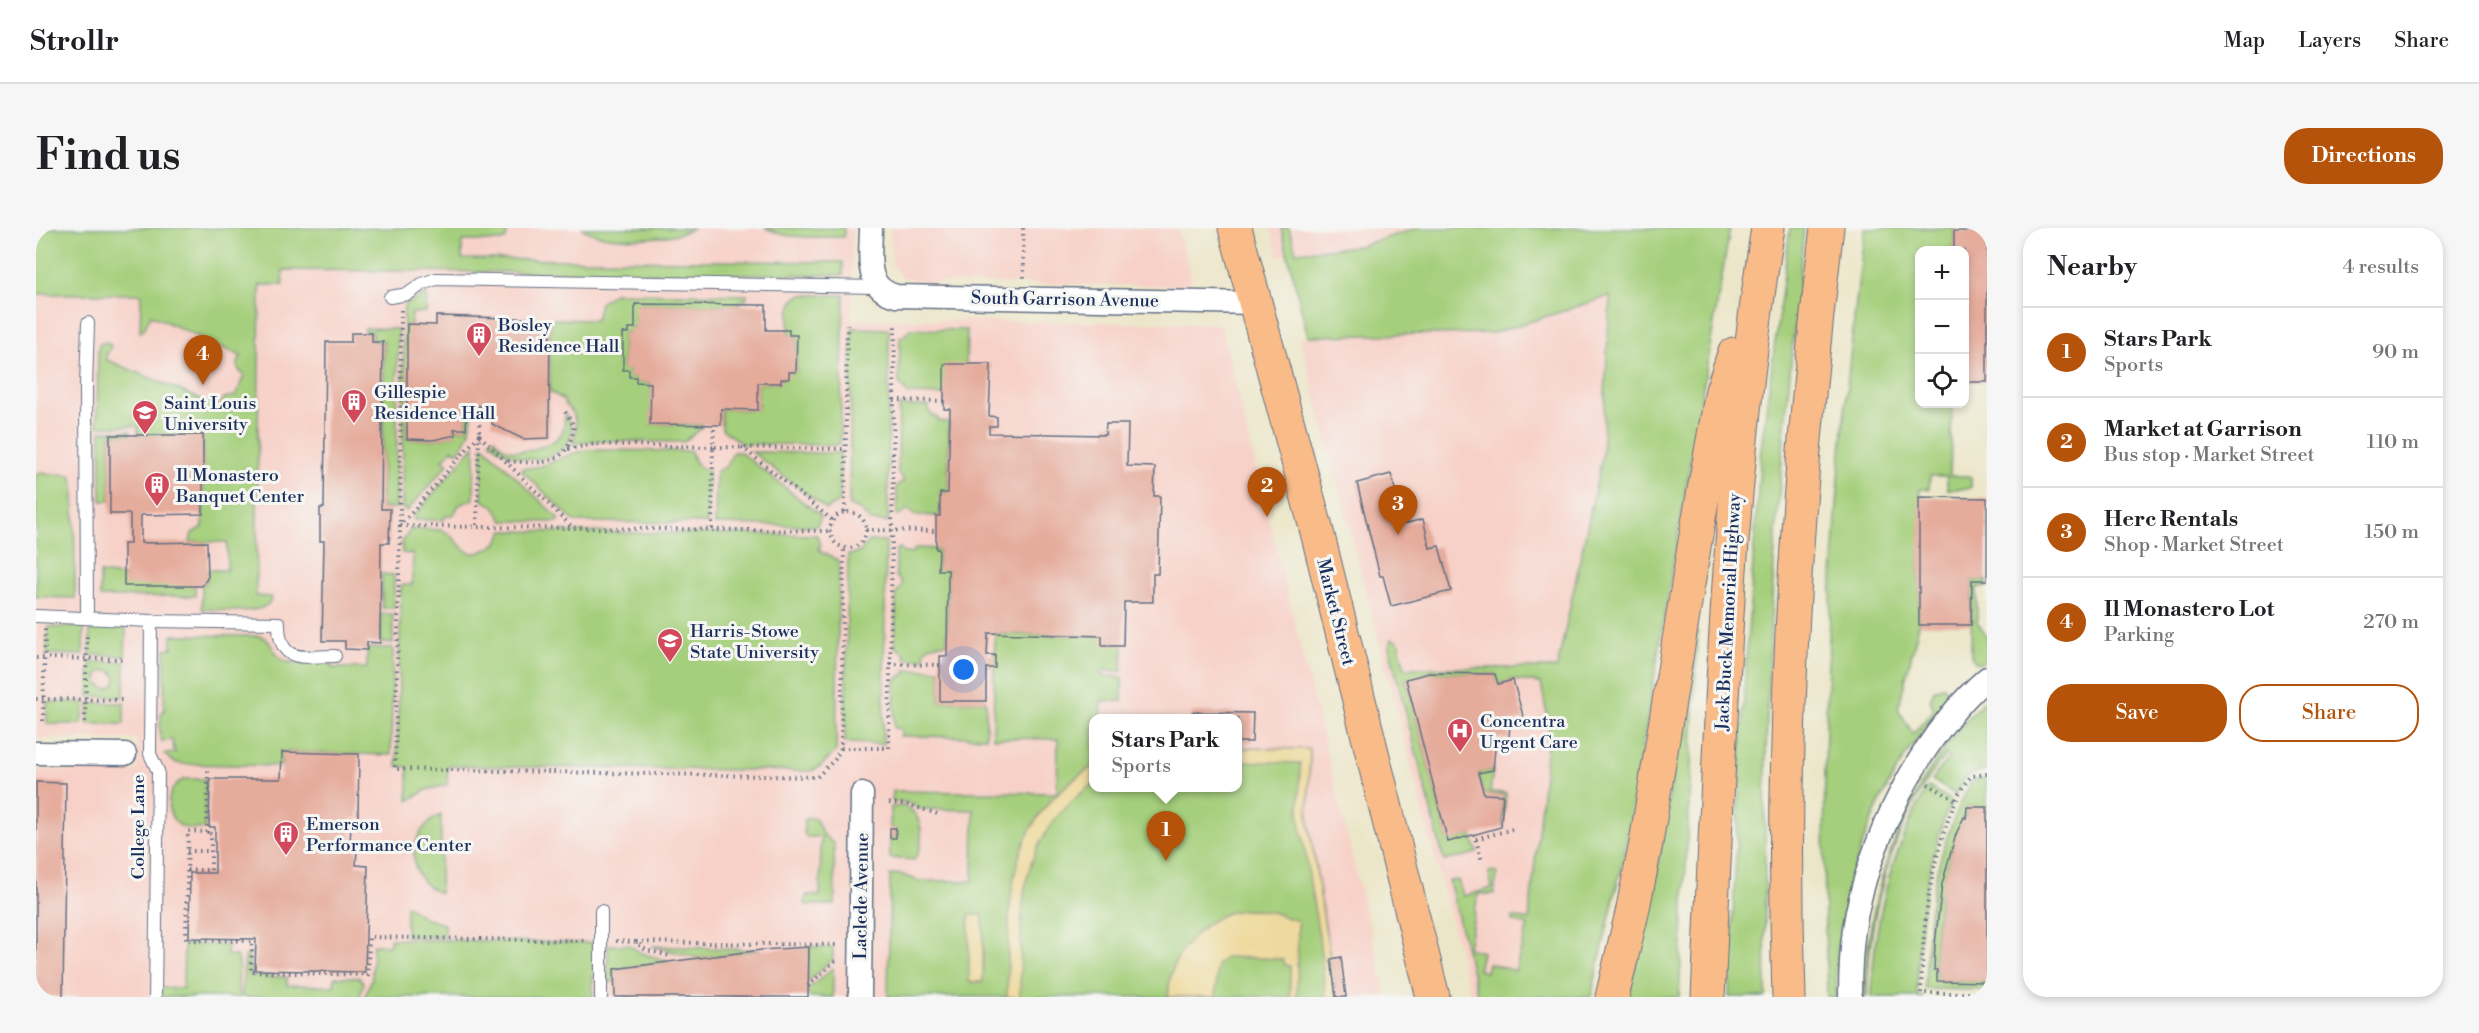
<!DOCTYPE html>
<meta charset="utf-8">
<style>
body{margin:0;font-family:"Libre Bodoni",serif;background:#f6f6f6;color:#202124}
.controls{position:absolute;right:18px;top:18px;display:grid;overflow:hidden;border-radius:12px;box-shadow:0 3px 9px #0003}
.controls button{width:54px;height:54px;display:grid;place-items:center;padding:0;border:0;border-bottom:2px solid #e0e0e0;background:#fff;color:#202124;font:30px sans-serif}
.you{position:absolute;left:928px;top:442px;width:21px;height:21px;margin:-15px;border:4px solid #fff;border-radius:50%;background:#1a73e8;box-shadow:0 0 0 9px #1a73e833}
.badge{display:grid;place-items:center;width:39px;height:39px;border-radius:50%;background:#b45309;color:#fff;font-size:20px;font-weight:700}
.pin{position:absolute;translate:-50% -50px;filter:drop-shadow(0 2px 3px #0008)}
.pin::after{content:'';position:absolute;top:32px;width:21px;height:18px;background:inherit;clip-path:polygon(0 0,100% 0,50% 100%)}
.popup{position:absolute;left:1053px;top:486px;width:153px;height:78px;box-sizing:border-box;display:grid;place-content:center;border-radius:12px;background:#fff;filter:drop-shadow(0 2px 4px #0005);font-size:20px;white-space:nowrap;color:#757577}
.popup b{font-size:22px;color:#202124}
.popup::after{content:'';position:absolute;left:50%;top:100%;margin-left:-12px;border:12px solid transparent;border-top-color:#fff}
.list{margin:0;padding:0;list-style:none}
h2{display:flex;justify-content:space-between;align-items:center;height:78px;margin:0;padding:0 24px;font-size:26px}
h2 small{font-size:20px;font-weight:400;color:#757577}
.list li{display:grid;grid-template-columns:39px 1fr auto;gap:18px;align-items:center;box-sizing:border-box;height:90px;padding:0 24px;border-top:2px solid #e0e0e0}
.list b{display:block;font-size:22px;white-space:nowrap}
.list p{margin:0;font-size:20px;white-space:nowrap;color:#757577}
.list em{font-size:20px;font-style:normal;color:#757577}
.actions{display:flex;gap:12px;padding:18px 24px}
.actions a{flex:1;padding:14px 0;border:2px solid #b45309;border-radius:24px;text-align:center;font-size:21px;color:#b45309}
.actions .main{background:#b45309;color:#fff}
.icon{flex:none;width:33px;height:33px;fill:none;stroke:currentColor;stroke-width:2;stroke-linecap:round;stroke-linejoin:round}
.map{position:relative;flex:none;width:1951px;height:769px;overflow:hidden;border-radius:24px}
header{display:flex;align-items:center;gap:36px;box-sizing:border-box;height:84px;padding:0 30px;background:#fff;border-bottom:2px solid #e0e0e0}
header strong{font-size:28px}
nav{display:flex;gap:33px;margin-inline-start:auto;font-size:21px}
.intro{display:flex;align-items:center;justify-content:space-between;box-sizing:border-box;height:144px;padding:0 36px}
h1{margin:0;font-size:42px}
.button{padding:15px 27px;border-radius:24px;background:#b45309;color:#fff;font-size:21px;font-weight:700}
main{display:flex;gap:36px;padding:0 36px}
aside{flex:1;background:#fff;border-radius:24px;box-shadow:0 3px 9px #0003}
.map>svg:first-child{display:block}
.built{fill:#f7d1c8;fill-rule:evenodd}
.green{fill:#a5cf7b;stroke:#607f6c;stroke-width:1.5;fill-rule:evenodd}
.sand{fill:#eeda9e;stroke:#84847e;stroke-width:1.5}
.building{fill:#e5ab9b}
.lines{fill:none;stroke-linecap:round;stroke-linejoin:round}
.lane-casing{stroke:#646f83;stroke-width:14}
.street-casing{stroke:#646f83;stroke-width:25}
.primary-casing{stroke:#646f83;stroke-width:35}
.highway-casing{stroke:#646f83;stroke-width:35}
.path{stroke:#646f83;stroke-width:4;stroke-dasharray:1.5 4.5;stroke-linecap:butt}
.lane{stroke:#fff;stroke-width:12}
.street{stroke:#fff;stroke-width:22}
.primary{stroke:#f9bc89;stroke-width:33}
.highway{stroke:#f9bc89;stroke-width:33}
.labels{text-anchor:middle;stroke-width:6;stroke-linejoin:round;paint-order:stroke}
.street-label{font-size:18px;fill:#1b2f5e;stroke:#f6f6f2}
.poi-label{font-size:18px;fill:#1b2f5e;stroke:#f6f6f2;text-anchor:start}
</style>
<header>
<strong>Strollr</strong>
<nav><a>Map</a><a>Layers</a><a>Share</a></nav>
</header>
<div class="intro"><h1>Find us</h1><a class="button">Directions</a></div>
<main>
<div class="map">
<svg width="1951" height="769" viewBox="0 0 1951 769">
<rect width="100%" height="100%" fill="#f6f6f2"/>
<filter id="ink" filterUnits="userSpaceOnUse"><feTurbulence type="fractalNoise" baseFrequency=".0167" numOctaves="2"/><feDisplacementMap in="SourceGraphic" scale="12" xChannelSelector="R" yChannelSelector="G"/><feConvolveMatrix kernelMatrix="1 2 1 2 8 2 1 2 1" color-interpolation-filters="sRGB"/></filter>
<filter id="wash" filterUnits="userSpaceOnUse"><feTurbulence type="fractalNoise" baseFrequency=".008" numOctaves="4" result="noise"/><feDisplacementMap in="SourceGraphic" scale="24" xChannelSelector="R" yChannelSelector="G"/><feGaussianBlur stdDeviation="1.35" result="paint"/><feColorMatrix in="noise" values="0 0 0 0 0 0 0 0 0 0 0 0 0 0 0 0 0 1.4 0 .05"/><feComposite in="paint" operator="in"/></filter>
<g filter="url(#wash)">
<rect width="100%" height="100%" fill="#ece6c9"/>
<g class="built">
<path d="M0 0H816V91L1180 96 1184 100 1187 106 1351 769H0V542L101 543V511L0 510ZM1058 490H1202V560H1058Z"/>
<polygon points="854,0 1142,0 1156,52 1145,57 1137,58 882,54 865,49 856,35"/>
<polygon points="1235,0 1381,0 1324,18 1242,27"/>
<polygon points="1574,68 1566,229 1496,685 1477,769 1435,769 1264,109 1458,105"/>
</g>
<g class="green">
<path d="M0 0H472L470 11 466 13H426V31L807 34V47L247 42V57H224L220 368 235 369C234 390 182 381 166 381V358L171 353 172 342H191V314H154L156 305 167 299V207H102V198H61L62 120 64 116 71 114 75 118 69 131 183 179 188 170 200 168 208 147C200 141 201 137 205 128L115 87 107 103 104 104 105 66H0Z"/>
<path d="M546 0H657C637 13 564 15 546 0Z"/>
<path d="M730 0H808V9C784 8 752 13 730 0Z"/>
<polygon points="1245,0 1253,0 1260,24 1324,18 1381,0 1694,0 1589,622 1555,769 1442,769 1413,653 1422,652 1427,668 1456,660 1453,644 1458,643 1461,646 1458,666 1442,666 1432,720 1446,724 1442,742 1450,744 1452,735 1479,743 1492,697 1476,693 1477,689 1493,692 1513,497 1505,455 1477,452 1462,456 1459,446 1393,445 1370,451 1412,613 1436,607 1441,625 1408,633 1353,419 1355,411 1362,413 1369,440 1521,440 1566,229 1574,68 1458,105 1272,108"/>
<path d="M1754 0H1768C1758 107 1746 213 1739 320 1729 470 1727 620 1730 769H1693L1709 448 1725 221Z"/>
<path d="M1829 0H1918V22H1884V176H1916L1914 248H1933L1935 250V259L1932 261H1911V248H1894L1893 261H1884L1883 397 1862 481 1877 506 1898 481 1894 472 1898 462 1908 458 1912 463V471C1897 490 1881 509 1868 530 1824 600 1799 686 1800 769H1791C1782 512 1796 255 1829 0Z"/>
<path d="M578 65 711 67 710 72H705L704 77 600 76 599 100H593V105H587V141L593 142V149H600L601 154 615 155V196L666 197V200L647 214 554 213 537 216C539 206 543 194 535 183 531 179 529 177 527 171L514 164V91L560 92 564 75Z"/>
<polygon points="391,66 390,84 376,85 375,96 372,96 371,174 367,174 368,77"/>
<path d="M766 67H808L804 217 706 216 686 201 685 181 722 182V155H744L745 151 753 144H760L761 108 753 107C754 92 749 72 766 67Z"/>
<polygon points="329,100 362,101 360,280 346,280 348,113 337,113 337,104 328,104"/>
<polygon points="816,100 853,101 852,294 834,293 824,282 813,278"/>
<polygon points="874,101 931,102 930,136 908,167 872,166 863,155 864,109 868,108"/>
<path d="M431 178H436C436 197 435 209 422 224L417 221 407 231 412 236 371 283 366 280 367 180 371 181V211L397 212 419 207 418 201H430Z"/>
<polygon points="863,178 892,178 893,185 902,190 902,193 913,194 912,265 904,265 904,288 879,287 872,281 865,287 861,287 861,257 867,254 867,250 862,246"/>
<path d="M529 186C557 223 490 251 454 213L458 210C462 216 466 220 473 222 487 226 518 218 526 205 529 199 528 192 529 186Z"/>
<polygon points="65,203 94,203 94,207 74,207 74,273 65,273"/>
<polygon points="439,217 438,271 423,277 418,286 409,289 407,292 378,292 378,288"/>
<polygon points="446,218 448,218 523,291 521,294 467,293 458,278 446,272"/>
<path d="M550 222 655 223C657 234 661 239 672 243L671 295 539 294 486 243 487 240C511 241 527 226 550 222Z"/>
<polygon points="697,224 704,224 785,288 781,298 679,296 680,244 691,238"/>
<polygon points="716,224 804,225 804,273 790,281"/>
<polygon points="0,245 35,247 38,258 39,370 0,369"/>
<path d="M375 301C382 302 403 300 408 303 424 310 427 334 449 322 459 317 463 315 467 303L781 307 785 317 782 320 787 326 789 325 803 333 800 523 785 538 776 543 412 538 411 557 390 562 372 573V539L361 538 365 357H376L377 326 366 325V314Z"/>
<polygon points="833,313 850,314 847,516 809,515 812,327 824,324"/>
<polygon points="865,320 867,325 876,325 880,320 903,321 902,341 912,342 911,415 895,417 889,422 888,431 869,431 869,425 859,419 860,365 865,360 866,355 860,348 860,321"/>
<polygon points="64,345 159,358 159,368 64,369"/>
<polygon points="346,346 358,347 358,380 346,380"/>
<polygon points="1936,352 1951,352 1951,359 1941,359 1941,394 1951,409 1951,432 1944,436 1939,434 1935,428"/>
<rect x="345" y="386" width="12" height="29"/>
<polygon points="12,399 48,399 47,427 11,426"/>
<polygon points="54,399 90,400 89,428 54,427"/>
<polygon points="1659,403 1662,404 1643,769 1592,769 1619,656"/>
<polygon points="959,406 1066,408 1087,418 1086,443 1066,443 1066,448 1086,449 1086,473 1066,473 1065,490 1058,490 1058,560 1202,560 1202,520 1274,521 1272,589 1300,769 852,769 854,647 864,646 883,653 937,653 938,582 884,581 870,574 856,573 857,563 1021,565 1022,511 957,510"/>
<path d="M136 407 224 408C237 411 236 426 247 432 260 438 281 435 295 435L296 440H331V420H357L355 527 246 524 245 538 149 536 139 535 128 526 139 525 136 512 125 513 123 496 125 495V485L128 484 129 421 136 420Z"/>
<path d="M54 434H89L88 469 53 468ZM73 442C79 445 82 450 78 457L70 461 62 456 61 450 64 444Z"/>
<polygon points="869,442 904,442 904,473 950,473 950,509 864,508 866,504 862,500 858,500 859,452 869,446"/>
<path d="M1951 470V542C1933 543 1928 551 1919 566L1896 552 1913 529 1910 526C1856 594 1832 684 1831 769H1828C1831 658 1871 549 1951 470Z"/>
<polygon points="11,474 49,474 46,496 11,496"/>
<polygon points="53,475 88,475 88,496 52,496"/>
<polygon points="1457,542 1454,564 1470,565 1467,599 1467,567 1448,566 1442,545"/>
<path d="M1951 550V579H1931L1930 590 1928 589C1906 638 1899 689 1898 742H1901V753L1951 754V762L1889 761C1892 680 1896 630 1934 556L1938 552Z"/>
<path d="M149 551H170L169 601C161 600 151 602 145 598 126 587 130 558 149 551Z"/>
<path d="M1892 559 1915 572C1889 639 1882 698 1881 768L1888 769H1836C1836 696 1855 623 1892 559Z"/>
<path d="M867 578C889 585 889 616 878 632L854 630V610H860V601L854 600 855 579Z"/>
<path d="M405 587 404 665C367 651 371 601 405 587Z"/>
<polygon points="771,590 779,590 787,606 798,616 799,677 771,677 768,674 771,667 784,668 785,609 771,609 768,606 768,593"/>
<polygon points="370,677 389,690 408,696 408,709 370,708"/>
<polygon points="354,711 557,715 557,769 329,769 336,750 337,717 354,717"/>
<polygon points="148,716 192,717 191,727 200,728 203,735 202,765 206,766 209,728 213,728 214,748 251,749 251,757 298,758 299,749 323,749 328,755 324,768 325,769 123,769 124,760 147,760"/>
<polygon points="572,717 593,717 605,725 635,734 578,741 578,754 572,754"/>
<polygon points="616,718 725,722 662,730"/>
<polygon points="773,719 797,720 797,733 794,733 772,754"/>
<polygon points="797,740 797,769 772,769 772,761"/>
</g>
<g class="sand">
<polygon points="1202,520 1274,521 1272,589 1300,769 1290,769 1283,709 1263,588 1264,535 1202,533"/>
<path d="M1058 538V555C976 614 986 679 984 769H971C974 675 964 592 1058 538Z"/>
<path d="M1219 682 1235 684 1262 693 1261 769H1254V738L1249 737 1247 731 1190 729 1181 737 1180 769H1132C1133 762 1133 753 1135 746 1143 718 1172 688 1200 683 1206 682 1213 682 1219 682Z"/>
<rect x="933" y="687" width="14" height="67"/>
</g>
<g id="blocks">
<g class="building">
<polygon points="1918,3 1951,3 1951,154 1928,154 1928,22 1918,22"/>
<polygon points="599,76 730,77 730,102 753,102 753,107 761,107 760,144 753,144 753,151 745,151 745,155 722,155 722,182 685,181 685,197 614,196 615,155 600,154 600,149 593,149 593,142 587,142 587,105 593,105 593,100 599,100"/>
<polygon points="400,88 514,91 513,210 487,211 456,196 456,178 431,178 430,201 418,201 420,207 397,212 371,211 371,96 400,97"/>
<polygon points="315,105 336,105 336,114 347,114 345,281 354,281 353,315 345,315 344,415 331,414 331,422 309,421 309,413 286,413 288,313 284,313 284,280 288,280 290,114 315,114"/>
<polygon points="908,136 955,136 953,188 961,189 961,198 953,198 953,205 1069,207 1070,196 1092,196 1091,238 1119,239 1118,268 1124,268 1122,346 1117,346 1117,374 1088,374 1087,418 1066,418 1066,408 952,405 951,427 959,427 959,440 950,440 950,473 904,473 904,428 911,428 912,342 902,342 903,321 900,321 900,288 904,288 904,265 912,265 914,181 908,181"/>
<polygon points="74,207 167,207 167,286 105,287 105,315 171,314 172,349 166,358 88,358 88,316 94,316 94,286 74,286"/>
<polygon points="1355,246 1368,296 1387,291 1394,320 1403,318 1415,363 1355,378 1347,348 1344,348 1321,255"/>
<polygon points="1883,269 1951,270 1951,352 1936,352 1935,397 1883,397"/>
<polygon points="1393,445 1459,446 1462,456 1477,452 1488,491 1474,494 1473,511 1460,510 1457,542 1442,545 1448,566 1467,567 1465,599 1412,614 1370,451"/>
<polygon points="1156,484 1217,485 1216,514 1202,514 1202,490 1156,490"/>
<polygon points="246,524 323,526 322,590 315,590 314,621 321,621 320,637 332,638 329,744 219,742 220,711 153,710 154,645 179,645 179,599 173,599 174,551 245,551"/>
<polygon points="0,554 30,555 27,769 0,769"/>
<polygon points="1931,579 1951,579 1951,754 1901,753 1901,742 1898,742 1899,716 1906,656 1920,606 1928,589 1930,590"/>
<rect x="854" y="600" width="6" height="10"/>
<polygon points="773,719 772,769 579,769 578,741 725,722"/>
<polygon points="1305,729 1310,769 1300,769 1295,731"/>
</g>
</g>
</g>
<g filter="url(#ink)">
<use href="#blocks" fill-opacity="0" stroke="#646f83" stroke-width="1.5"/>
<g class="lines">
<defs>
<g id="lane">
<polyline points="354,69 372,66 386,56 400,51 842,59"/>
<path d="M0 388 115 393 243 395C243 437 266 428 299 428"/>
<polyline points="51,389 50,159 52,95"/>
<polyline points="115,393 114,526 122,543 119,769"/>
<polyline points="565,683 565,769"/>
</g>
<g id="street">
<path d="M835 0C835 27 827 60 860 68L1220 75"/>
<polyline points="0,525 89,526"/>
<polyline points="824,769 826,566"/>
<path d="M1814 769C1814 746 1815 723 1818 701 1831 615 1885 507 1951 450"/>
</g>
<polyline id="primary" points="1199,0 1280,300 1397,769"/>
<g id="highway">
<polyline points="1576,769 1596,685 1610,615 1661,301 1686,163 1698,126"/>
<path d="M1672 769C1684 512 1691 255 1732 0"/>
<path d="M1753 769C1744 513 1760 254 1791 0"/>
</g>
</defs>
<use href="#lane" class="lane-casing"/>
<use href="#street" class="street-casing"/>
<use href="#primary" class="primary-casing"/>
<use href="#highway" class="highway-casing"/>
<g class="path">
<polyline points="987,0 988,50"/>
<polyline points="365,82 364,298 794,303"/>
<polyline points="858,172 908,173"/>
<polyline points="444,178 443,207 536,299"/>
<polyline points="706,219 796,292"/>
<polyline points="532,221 559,216 677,219 678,197"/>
<path d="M472 233C507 236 532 239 538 198L528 182"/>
<polyline points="809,284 811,96"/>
<circle cx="812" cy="302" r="18"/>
<polyline points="441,297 443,207 364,298 359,541 781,549 799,531 805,520 808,320"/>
<polyline points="676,301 677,219 810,221"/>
<polyline points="830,302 900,303"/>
<polyline points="0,430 89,431"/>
<polyline points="854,436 904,437"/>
<polyline points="0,471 88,472"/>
<polyline points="7,493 9,401"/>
<polyline points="49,494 51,405"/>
<polyline points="805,520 853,520 859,96"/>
<polyline points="172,543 171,604 152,603 150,712 216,713 215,744 332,747 333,709 552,713"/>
<path d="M1951 546 1936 548C1924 558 1918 578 1912 592 1891 651 1887 703 1885 765H1951"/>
<polyline points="1892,556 1921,573"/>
<polyline points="853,575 873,577 905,587"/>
<polyline points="1438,606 1446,633"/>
<polyline points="1440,611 1477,601"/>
<polyline points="151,623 175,623"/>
<polyline points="151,642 175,642 175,606 171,604"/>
<polyline points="580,713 599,714 610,722 634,728"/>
<polyline points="600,714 803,717"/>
<polyline points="772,758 802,730"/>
</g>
<use href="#lane" class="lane"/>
<use href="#street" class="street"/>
<use href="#primary" class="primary"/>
<use href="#highway" class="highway"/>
</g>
</g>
<defs>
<symbol id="building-pin" viewBox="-11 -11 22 30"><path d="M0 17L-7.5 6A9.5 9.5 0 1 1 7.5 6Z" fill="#d1495b" stroke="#f6f6f2"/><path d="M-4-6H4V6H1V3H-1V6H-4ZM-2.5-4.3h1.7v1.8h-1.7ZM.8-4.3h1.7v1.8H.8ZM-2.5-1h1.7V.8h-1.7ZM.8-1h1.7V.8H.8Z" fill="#fff"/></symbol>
<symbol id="university-pin" viewBox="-11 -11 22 30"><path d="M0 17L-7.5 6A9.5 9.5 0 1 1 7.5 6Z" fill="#d1495b" stroke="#f6f6f2"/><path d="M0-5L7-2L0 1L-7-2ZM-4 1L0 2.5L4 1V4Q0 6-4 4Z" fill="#fff"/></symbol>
<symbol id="hospital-pin" viewBox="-11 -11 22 30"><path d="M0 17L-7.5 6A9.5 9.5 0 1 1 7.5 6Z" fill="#d1495b" stroke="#f6f6f2"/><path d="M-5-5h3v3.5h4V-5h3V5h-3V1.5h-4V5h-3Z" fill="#fff"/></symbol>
</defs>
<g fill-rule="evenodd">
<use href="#building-pin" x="428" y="92" width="30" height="40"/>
<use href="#building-pin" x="303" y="159" width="30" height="40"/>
<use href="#university-pin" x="94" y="170" width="30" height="40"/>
<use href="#building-pin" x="106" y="242" width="30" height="40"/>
<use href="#university-pin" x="619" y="398" width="30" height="40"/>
<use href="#hospital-pin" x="1409" y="488" width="30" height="40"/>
<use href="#building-pin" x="235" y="591" width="30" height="40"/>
</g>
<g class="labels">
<g class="street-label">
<text transform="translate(1029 71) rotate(1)" y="6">South Garrison Avenue</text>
<text transform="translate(1300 384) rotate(76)" y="6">Market Street</text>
<text transform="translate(1692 384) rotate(-87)" y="6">Jack Buck Memorial Highway</text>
<text transform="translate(102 599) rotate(-90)" y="6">College Lane</text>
<text transform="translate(825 668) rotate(-89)" y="6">Laclede Avenue</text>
</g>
<g class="poi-label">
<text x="462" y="103">Bosley<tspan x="462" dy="21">Residence Hall</tspan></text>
<text x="338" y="170">Gillespie<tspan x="338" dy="21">Residence Hall</tspan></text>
<text x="128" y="181">Saint Louis<tspan x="128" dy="21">University</tspan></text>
<text x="140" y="253">Il Monastero<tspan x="140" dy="21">Banquet Center</tspan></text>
<text x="654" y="409">Harris-Stowe<tspan x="654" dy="21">State University</tspan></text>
<text x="1444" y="499">Concentra<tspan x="1444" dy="21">Urgent Care</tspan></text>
<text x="270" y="602">Emerson<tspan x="270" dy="21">Performance Center</tspan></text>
</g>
</g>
</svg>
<div class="controls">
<button>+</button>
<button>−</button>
<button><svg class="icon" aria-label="locate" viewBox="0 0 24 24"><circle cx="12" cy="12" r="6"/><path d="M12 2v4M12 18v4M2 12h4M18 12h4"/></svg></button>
</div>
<div class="you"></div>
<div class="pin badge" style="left:1130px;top:633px">1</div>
<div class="popup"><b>Stars Park</b>Sports</div>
<div class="pin badge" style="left:1231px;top:289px">2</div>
<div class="pin badge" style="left:1362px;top:307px">3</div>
<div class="pin badge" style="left:167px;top:157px">4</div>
</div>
<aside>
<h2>Nearby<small>4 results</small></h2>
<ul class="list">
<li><span class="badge">1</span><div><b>Stars Park</b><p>Sports</p></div><em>90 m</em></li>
<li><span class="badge">2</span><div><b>Market at Garrison</b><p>Bus stop · Market Street</p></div><em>110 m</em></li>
<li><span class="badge">3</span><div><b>Herc Rentals</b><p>Shop · Market Street</p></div><em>150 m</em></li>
<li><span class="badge">4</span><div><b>Il Monastero Lot</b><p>Parking</p></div><em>270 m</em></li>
</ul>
<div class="actions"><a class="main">Save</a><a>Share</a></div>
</aside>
</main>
